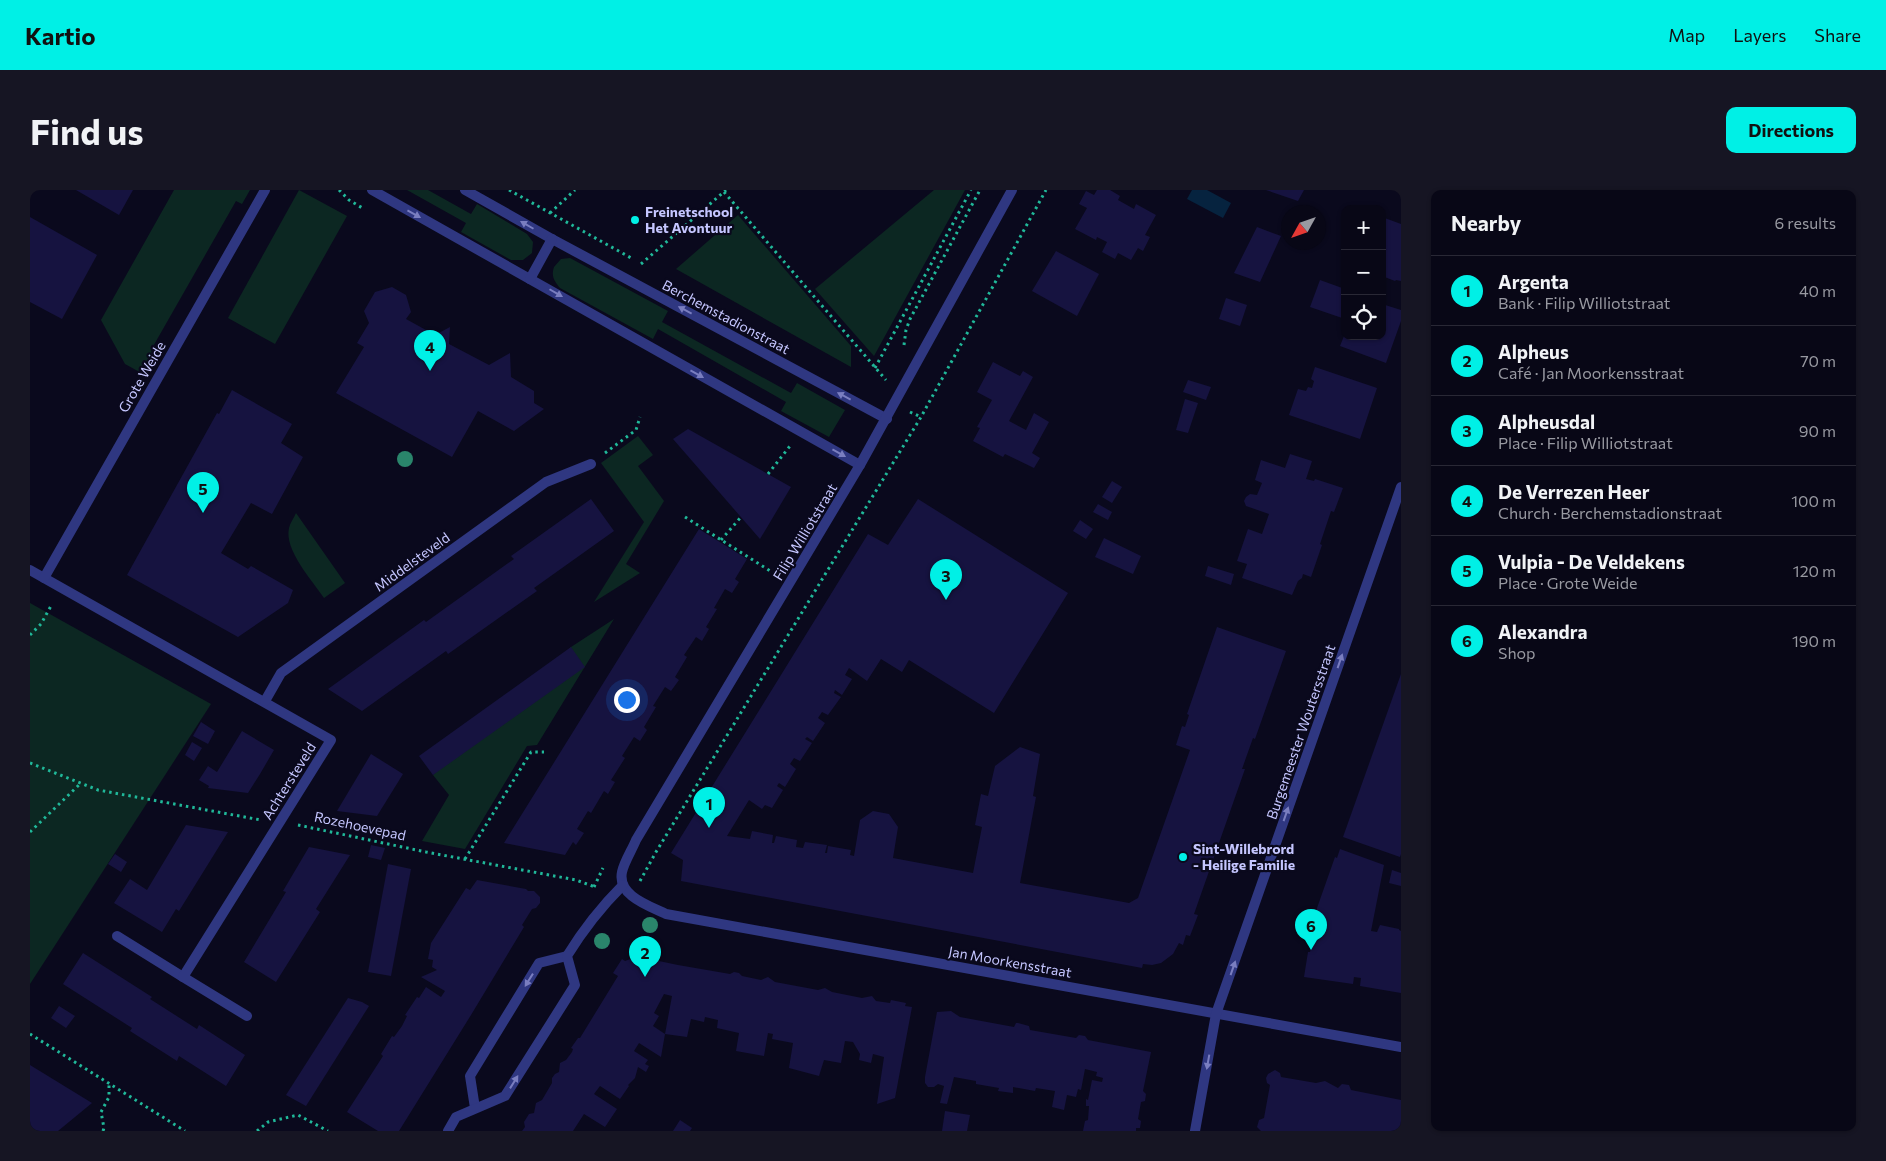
<!DOCTYPE html>
<meta charset="utf-8">
<style>
body{margin:0;font-family:Commissioner,sans-serif;background:#161523;color:#f1f3f6}
.controls{position:absolute;right:15px;top:15px;display:grid;overflow:hidden;border-radius:10px;box-shadow:0 1px 4px #0004}
.controls button{width:45px;height:45px;display:grid;place-items:center;padding:0;border:0;border-bottom:1px solid #292835;background:#080716;color:#f1f3f6;font:25px sans-serif}
.compass{position:absolute;left:1251px;top:15px;width:45px;height:45px;border-radius:50%;background:#080716;box-shadow:0 1px 4px #0004;rotate:230deg}
.you{position:absolute;left:596px;top:509px;width:18px;height:18px;margin:-12px;border:4px solid #fff;border-radius:50%;background:#1a73e8;box-shadow:0 0 0 8px #1a73e833}
.badge{display:grid;place-items:center;width:32px;height:32px;border-radius:50%;background:#00f0e6;color:#111;font-size:16px;font-weight:700}
.pin{position:absolute;translate:-50% -41px;filter:drop-shadow(0 1px 2px #0008)}
.pin::after{content:'';position:absolute;top:26px;width:18px;height:15px;background:inherit;clip-path:polygon(0 0,100% 0,50% 100%)}
.list{margin:0;padding:0;list-style:none}
h2{display:flex;justify-content:space-between;align-items:center;height:65px;margin:0;padding:0 20px;font-size:21px}
h2 small{font-size:16px;font-weight:400;color:#9899a1}
.list li{display:grid;grid-template-columns:32px 1fr auto;gap:15px;align-items:center;box-sizing:border-box;height:70px;padding:0 20px;border-top:1px solid #292835}
.list b{display:block;font-size:19px;white-space:nowrap}
.list p{margin:0;font-size:16px;white-space:nowrap;color:#9899a1}
.list em{font-size:16px;font-style:normal;color:#9899a1}
.icon{flex:none;width:28px;height:28px;fill:none;stroke:currentColor;stroke-width:2;stroke-linecap:round;stroke-linejoin:round}
.map{position:relative;flex:none;width:1371px;height:941px;overflow:hidden;border-radius:10px}
header{display:flex;align-items:center;gap:30px;box-sizing:border-box;height:70px;padding:0 25px;background:#00f0e6;color:#111}
header strong{font-size:24px}
nav{display:flex;gap:28px;margin-inline-start:auto;font-size:18px}
.intro{display:flex;align-items:center;justify-content:space-between;box-sizing:border-box;height:120px;padding:0 30px}
h1{margin:0;font-size:35px}
.button{padding:12px 22px;border-radius:10px;background:#00f0e6;color:#111;font-size:18px;font-weight:700}
main{display:flex;gap:30px;padding:0 30px}
aside{flex:1;background:#080716;border-radius:10px;box-shadow:0 1px 4px #0004}
.map>svg:first-child{display:block}
.green{fill:#0c2722}
.water{fill:#06233f}
.building{fill:#161340;fill-rule:evenodd}
.lines{fill:none;stroke-linecap:round;stroke-linejoin:round}
.path{stroke:#20b899;stroke-width:3;stroke-dasharray:2.5 4;stroke-linecap:butt}
.lane{stroke:#2f3781;stroke-width:10}
.street{stroke:#2f3781;stroke-width:10}
.tree{fill:#2a856b}
.oneway{fill:#7a7ec0}
.poi-dot{fill:#00f0e6;stroke:#0a091d;stroke-width:2}
.labels{text-anchor:middle;stroke-width:4.5;stroke-linejoin:round;paint-order:stroke}
.poi-label{font-size:14px;font-weight:bold;fill:#c5c6ff;stroke:#0a091d;text-anchor:start}
.street-label{font-size:14px;fill:#c5c6ff;stroke:#0a091d}
</style>
<header>
<strong>Kartio</strong>
<nav><a>Map</a><a>Layers</a><a>Share</a></nav>
</header>
<div class="intro"><h1>Find us</h1><a class="button">Directions</a></div>
<main>
<div class="map">
<svg width="1371" height="941" viewBox="0 0 1371 941">
<rect width="100%" height="100%" fill="#0a091d"/>
<g class="green">
<polygon points="144,0 220,0 212,14 206,11 121,160 124,171 115,185 95,174 71,130"/>
<polygon points="269,0 317,26 245,154 198,128"/>
<polygon points="377,0 398,0 441,24 447,14 497,44 503,52 502,63 493,70 481,70 431,42 436,33"/>
<polygon points="904,0 935,0 844,166 785,99"/>
<polygon points="708,25 821,156 821,177 646,79"/>
<path d="M540 68 638 121 632 132 761 203 767 193 815 220 799 247 751 221 756 212 628 139 623 149 530 98C524 91 521 86 524 77L531 69Z"/>
<polygon points="608,246 623,265 608,276 634,311 596,374 610,383 564,412 614,332 571,273"/>
<path d="M266 323 315 393 294 408C282 390 254 360 259 338 260 333 264 328 266 323Z"/>
<polygon points="0,413 181,514 0,794"/>
<polygon points="584,429 507,555 497,556 435,659 392,651 419,605 403,585 541,457"/>
</g>
<polygon class="water" points="1162,0 1177,0 1201,13 1193,28 1157,9"/>
<g class="building">
<polygon points="46,0 103,0 89,25"/>
<polygon points="1067,0 1080,0 1090,6 1088,10 1104,19 1106,14 1126,25 1115,45 1120,47 1113,61 1108,58 1101,70 1088,63 1085,69 1072,62 1077,52 1067,47 1066,50 1045,39 1057,18 1049,14 1056,1 1064,5"/>
<polygon points="1236,0 1274,0 1268,11"/>
<polygon points="0,27 67,65 32,129 0,112"/>
<polygon points="1352,27 1371,34 1371,91 1366,90 1365,91 1352,86"/>
<polygon points="1227,37 1251,46 1230,92 1204,83"/>
<polygon points="1026,61 1069,84 1047,126 1002,101"/>
<polygon points="1290,90 1315,99 1315,129 1280,117"/>
<polygon points="362,97 376,105 381,122 376,129 405,145 420,137 419,154 459,175 480,163 481,187 504,201 504,213 514,219 484,241 448,221 422,267 306,203 334,157 327,153 339,133 334,121 345,102"/>
<polygon points="1196,108 1217,115 1210,136 1189,129"/>
<polygon points="1352,114 1371,120 1371,131 1356,173 1310,156 1314,146 1352,146"/>
<polygon points="963,172 990,186 993,181 1003,187 979,231 996,240 1004,223 1019,232 1002,263 1010,268 1004,278 975,264 973,267 943,251 950,238 947,237 962,210 947,202"/>
<polygon points="1285,177 1347,198 1330,249 1259,225 1268,199 1276,201 1278,197 1282,198 1284,191 1281,189"/>
<polygon points="1158,190 1181,197 1176,210 1153,202"/>
<polygon points="202,200 262,234 251,253 273,267 242,324 221,313 191,363 218,379 221,376 263,400 258,413 208,447 97,385 187,223 189,224"/>
<polygon points="1155,209 1168,213 1158,243 1146,240"/>
<polygon points="658,239 761,297 730,349 643,249"/>
<polygon points="1260,264 1282,271 1276,289 1284,291 1285,289 1313,298 1304,322 1301,321 1290,354 1292,355 1281,387 1273,384 1272,388 1268,391 1262,405 1212,388 1217,374 1207,371 1218,339 1232,344 1239,324 1216,316 1214,311 1216,307 1220,304 1227,305 1232,293 1225,290 1231,270 1255,278"/>
<polygon points="1082,291 1092,297 1082,313 1072,307"/>
<polygon points="561,309 584,341 504,398 507,401 418,464 416,461 332,521 298,499 394,430 396,432 484,369 481,366"/>
<polygon points="888,309 1038,403 964,523 879,470 872,482 851,469 837,491 819,478 815,485 822,489 812,505 805,500 804,503 811,507 798,525 792,522 788,528 795,533 783,551 777,547 775,549 782,553 770,571 764,568 760,574 766,579 755,597 749,593 747,596 753,600 742,618 735,615 732,619 719,610 697,646 720,649 722,641 743,645 742,653 744,653 746,646 767,650 766,657 773,658 775,652 797,655 795,663 797,663 798,656 821,660 820,665 824,666 830,630 843,621 859,624 868,637 863,668 943,683 952,637 945,635 951,604 958,606 965,576 990,557 1010,564 1003,606 1006,607 990,693 1099,713 1108,708 1160,560 1146,555 1152,536 1155,537 1159,525 1157,524 1187,437 1256,461 1225,549 1223,548 1212,579 1215,579 1164,724 1168,725 1160,746 1156,745 1153,755 1149,753 1143,764 1131,773 1122,775 1113,774 1112,778 651,691 653,670 641,663 838,344 858,355"/>
<polygon points="1068,314 1082,322 1078,330 1063,322"/>
<polygon points="1050,330 1063,339 1056,349 1043,341"/>
<polygon points="669,339 717,369 705,389 709,392 702,403 695,399 684,418 687,419 676,437 679,439 672,451 666,447 654,465 657,467 645,487 649,490 641,501 635,497 623,516 626,517 614,537 617,540 610,551 604,547 592,566 595,568 581,590 585,592 578,604 574,601 561,623 558,621 547,639 554,643 546,655 543,652 535,665 474,653"/>
<polygon points="1074,348 1111,366 1103,384 1065,367"/>
<polygon points="1178,376 1204,384 1201,395 1175,386"/>
<polygon points="541,457 555,477 403,585 389,566"/>
<polygon points="1371,484 1371,664 1370,667 1313,647"/>
<polygon points="171,532 185,541 178,554 163,546"/>
<polygon points="212,541 244,560 230,584 218,603 178,598 179,596 169,590 178,576 187,582"/>
<polygon points="162,552 172,558 164,571 155,565"/>
<polygon points="341,564 373,584 347,626 307,621"/>
<polygon points="156,635 198,642 149,721 146,719 132,742 84,713 100,689 117,700"/>
<polygon points="341,655 355,658 351,670 338,667"/>
<polygon points="279,657 320,665 286,719 290,722 246,792 214,772 256,702 253,701"/>
<polygon points="1310,659 1354,675 1341,741 1347,742 1350,735 1369,739 1369,740 1371,741 1371,803 1330,796 1331,788 1324,787 1323,794 1274,787 1278,762 1280,762 1284,744 1282,743 1287,718 1305,667 1307,668"/>
<polygon points="85,664 97,672 91,682 78,674"/>
<polygon points="358,674 381,679 361,786 338,782"/>
<polygon points="1362,680 1371,683 1371,696 1359,693"/>
<polygon points="447,690 496,699 498,701 504,701 510,707 510,713 506,718 502,719 492,735 494,737 441,825 369,941 348,941 317,922 353,866 351,864 362,846 364,847 372,836 377,826 375,825 387,807 389,808 396,797 411,807 415,801 391,787 407,780 402,777 403,770 398,769 401,753 436,698 440,700"/>
<path d="M609 762 625 765 624 770 648 775 700 784 704 782 709 783 712 786 731 790 738 787 745 792 788 800 795 798 802 802 832 808 842 806 846 811 860 813 861 810 876 813 875 816 882 817 865 908 847 914 854 867 843 864 841 873 829 870 830 864 823 852 815 851 811 873 794 870 789 886 759 878 763 853 742 849 743 844 738 843 734 866 706 861 709 843 687 838 688 830 675 827 674 832 661 829 657 847 635 844 631 867 609 853 604 861 618 870 615 874 619 876 616 882 608 877 605 888 598 895 599 896 590 909 570 896 564 904 587 919 575 937 554 924 543 941H492L495 937 494 932 499 924 504 923 506 913 512 910 522 893V888L525 884 529 882 530 873 536 870 542 862 543 859 541 858 548 848H550L588 786 583 783 592 769 595 771 608 766ZM634 804 642 806 635 844 623 836 629 826 624 823Z"/>
<polygon points="53,763 122,807 120,809 167,839 169,835 215,865 196,896 149,866 147,871 100,841 102,838 33,794"/>
<polygon points="318,808 332,812 339,816 276,916 256,905"/>
<polygon points="29,816 45,826 36,838 21,828"/>
<polygon points="921,821 930,827 984,837 986,833 988,833 999,836 1000,840 1046,848 1049,845 1055,846 1058,850 1121,862 1113,901 1116,904 1115,911 1111,912 1108,929 1111,931 1110,938 1106,938 1106,941 1053,941 1055,931 1058,930 1059,916 1056,916 1056,909 1058,910 1062,890 1072,892 1073,888 1066,886 1067,882 1055,879 1051,900 1048,899 1046,907 1037,905 1034,920 1022,917 1025,901 1006,898 1005,901 983,897 983,903 968,901 969,898 946,894 946,891 924,887 917,914 910,913 914,896 908,894 904,897 898,897 895,893 895,887 907,822"/>
<polygon points="0,875 62,913 28,941 0,941"/>
<polygon points="1245,880 1250,883 1251,887 1286,893 1295,891 1308,898 1312,894 1319,895 1321,900 1371,910 1371,941 1231,941 1227,937 1229,930 1234,928 1240,895 1237,893 1236,888 1238,884"/>
<polygon points="915,921 940,925 937,941 912,941"/>
<polygon points="650,930 662,938 660,941 643,941"/>
</g>
<g class="lines">
<g class="path">
<polyline points="309,0 319,10 334,19"/>
<polyline points="479,0 603,69"/>
<polyline points="694,2 856,190"/>
<polyline points="520,23 545,0"/>
<polyline points="611,74 696,0"/>
<polyline points="874,155 876,140 880,129 950,0"/>
<polyline points="845,178 941,0"/>
<polyline points="880,222 891,227"/>
<polyline points="575,263 606,240 610,227"/>
<polyline points="738,284 760,256"/>
<polyline points="655,327 745,384"/>
<polyline points="691,350 711,327"/>
<polyline points="0,445 11,434 22,414"/>
<polyline points="0,573 68,600 231,630"/>
<polyline points="268,635 396,662 546,690 565,697"/>
<polyline points="0,642 51,593"/>
<polyline points="435,669 501,562 514,562"/>
<polyline points="610,691 626,662 891,227 1016,0"/>
<polyline points="564,697 573,678"/>
<polyline points="0,844 155,941"/>
<polyline points="73,941 74,938 71,922 79,907 79,894"/>
<polyline points="227,941 238,932 268,925 298,941"/>
</g>
<polyline class="lane" points="87,746 153,787"/>
<g class="street">
<polyline points="342,0 830,275"/>
<polyline points="435,0 522,49 857,229"/>
<path d="M982 0 830 275 606 650C602 660 594 672 592 682 587 706 620 716 636 724L1371 857"/>
<polyline points="500,89 522,49"/>
<polyline points="0,380 301,550 153,787 217,826"/>
<polyline points="14,388 235,0"/>
<polyline points="235,511 251,483 516,292 561,274"/>
<polyline points="445,918 440,886 509,773 537,766"/>
<path d="M418 941 426 927 475 906 545 795 537 766C553 740 572 716 593 695"/>
<polyline points="1165,941 1186,824 1371,297"/>
</g>
</g>
<g class="tree">
<circle cx="375" cy="269" r="8"/>
<circle cx="620" cy="735" r="8"/>
<circle cx="572" cy="751" r="8"/>
</g>
<defs><path id="oneway-solid" d="M-6-.8H1V-3.2L6.5 0L1 3.2V.8H-6Z" transform="scale(1.25)"/></defs>
<g class="oneway">
<use href="#oneway-solid" transform="translate(384 24) rotate(29)"/>
<use href="#oneway-solid" transform="translate(497 35) rotate(-150)"/>
<use href="#oneway-solid" transform="translate(526 103) rotate(30)"/>
<use href="#oneway-solid" transform="translate(655 120) rotate(-152)"/>
<use href="#oneway-solid" transform="translate(667 184) rotate(29)"/>
<use href="#oneway-solid" transform="translate(814 206) rotate(-152)"/>
<use href="#oneway-solid" transform="translate(809 263) rotate(29)"/>
<use href="#oneway-solid" transform="translate(1310 471) rotate(-71)"/>
<use href="#oneway-solid" transform="translate(1256 624) rotate(-71)"/>
<use href="#oneway-solid" transform="translate(1203 778) rotate(-71)"/>
<use href="#oneway-solid" transform="translate(499 790) rotate(122)"/>
<use href="#oneway-solid" transform="translate(1178 872) rotate(100)"/>
<use href="#oneway-solid" transform="translate(484 892) rotate(-58)"/>
</g>
<g class="poi-dot">
<circle cx="605" cy="30" r="5"/>
<circle cx="1153" cy="667" r="5"/>
</g>
<g class="labels">
<g class="poi-label">
<text x="615" y="27">Freinetschool<tspan x="615" dy="16">Het Avontuur</tspan></text>
<text x="1163" y="664">Sint-Willebrord<tspan x="1163" dy="16">- Heilige Familie</tspan></text>
</g>
<g class="street-label">
<text transform="translate(696 127) rotate(28)" y="5">Berchemstadionstraat</text>
<text transform="translate(112 187) rotate(-60)" y="5">Grote Weide</text>
<text transform="translate(775 342) rotate(-59)" y="5">Filip Williotstraat</text>
<text transform="translate(382 372) rotate(-36)" y="5">Middelsteveld</text>
<text transform="translate(1271 542) rotate(-71)" y="5">Burgemeester Woutersstraat</text>
<text transform="translate(259 591) rotate(-58)" y="5">Achtersteveld</text>
<text transform="translate(330 636) rotate(12)" y="5">Rozehoevepad</text>
<text transform="translate(980 772) rotate(10)" y="5">Jan Moorkensstraat</text>
</g>
</g>
</svg>
<div class="controls">
<button>+</button>
<button>−</button>
<button><svg class="icon" aria-label="locate" viewBox="0 0 24 24"><circle cx="12" cy="12" r="6"/><path d="M12 2v4M12 18v4M2 12h4M18 12h4"/></svg></button>
</div>
<svg class="compass" viewBox="-18 -18 36 36"><path d="M0-13l5 13h-10z" fill="#e53935"/><path d="M0 13l5-13h-10z" fill="#9899a1"/></svg>
<div class="you"></div>
<div class="pin badge" style="left:679px;top:638px">1</div>
<div class="pin badge" style="left:615px;top:787px">2</div>
<div class="pin badge" style="left:916px;top:410px">3</div>
<div class="pin badge" style="left:400px;top:181px">4</div>
<div class="pin badge" style="left:173px;top:323px">5</div>
<div class="pin badge" style="left:1281px;top:760px">6</div>
</div>
<aside>
<h2>Nearby<small>6 results</small></h2>
<ul class="list">
<li><span class="badge">1</span><div><b>Argenta</b><p>Bank · Filip Williotstraat</p></div><em>40 m</em></li>
<li><span class="badge">2</span><div><b>Alpheus</b><p>Café · Jan Moorkensstraat</p></div><em>70 m</em></li>
<li><span class="badge">3</span><div><b>Alpheusdal</b><p>Place · Filip Williotstraat</p></div><em>90 m</em></li>
<li><span class="badge">4</span><div><b>De Verrezen Heer</b><p>Church · Berchemstadionstraat</p></div><em>100 m</em></li>
<li><span class="badge">5</span><div><b>Vulpia - De Veldekens</b><p>Place · Grote Weide</p></div><em>120 m</em></li>
<li><span class="badge">6</span><div><b>Alexandra</b><p>Shop</p></div><em>190 m</em></li>
</ul>
</aside>
</main>
